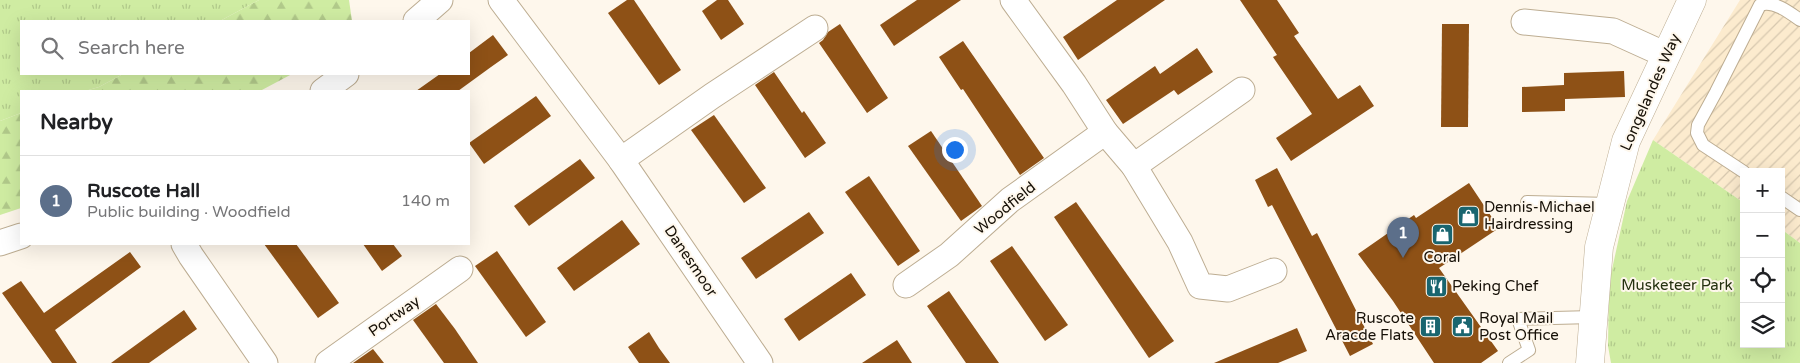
<!DOCTYPE html>
<meta charset="utf-8">
<style>
body{margin:0;font-family:"Varela Round",sans-serif;background:#f2f2f2;color:#202124}
.controls{position:absolute;right:15px;bottom:15px;display:grid;overflow:hidden;border-radius:0px;box-shadow:0 5px 20px #0002}
.controls button{width:45px;height:45px;display:grid;place-items:center;padding:0;border:0;border-bottom:1px solid #e0e0e0;background:#fff;color:#202124;font:25px sans-serif}
.you{position:absolute;left:954px;top:149px;width:18px;height:18px;margin:-12px;border:4px solid #fff;border-radius:50%;background:#1a73e8;box-shadow:0 0 0 8px #1a73e833}
.badge{display:grid;place-items:center;width:32px;height:32px;border-radius:50%;background:#0b8043;color:#fff;font-size:16px;font-weight:700}
.pin{position:absolute;translate:-50% -41px;filter:drop-shadow(0 1px 2px #0008)}
.pin::after{content:'';position:absolute;top:26px;width:18px;height:15px;background:inherit;clip-path:polygon(0 0,100% 0,50% 100%)}
.list{margin:0;padding:0;list-style:none}
h2{display:flex;justify-content:space-between;align-items:center;height:65px;margin:0;padding:0 20px;font-size:21px}
h2 small{font-size:16px;font-weight:400;color:#757577}
.list li{display:grid;grid-template-columns:32px 1fr auto;gap:15px;align-items:center;box-sizing:border-box;height:90px;padding:0 20px;border-top:1px solid #e0e0e0}
.list b{display:block;font-size:19px;white-space:nowrap}
.list p{margin:0;font-size:16px;white-space:nowrap;color:#757577}
.list em{font-size:16px;font-style:normal;color:#757577}
.icon{flex:none;width:28px;height:28px;fill:none;stroke:currentColor;stroke-width:2;stroke-linecap:round;stroke-linejoin:round}
.map{position:relative;flex:none;width:1800px;height:363px;overflow:hidden}
.search{position:absolute;background:#fff;box-shadow:0 5px 20px #0002;left:20px;top:20px;width:450px;height:55px;display:flex;align-items:center;gap:12px;box-sizing:border-box;padding:0 18px;border-radius:0px;color:#757577;font-size:19px}
.panel{position:absolute;background:#fff;box-shadow:0 5px 20px #0002;left:20px;top:90px;width:450px;height:155px;border-radius:0px}
.map>svg:first-child{display:block}
.industrial{fill:url(#industrial-furrows)}
.forest{fill:url(#forest-firs)}
.park{fill:url(#park-tufts)}
.building{fill:#8e5116}
.lines{fill:none;stroke-linecap:round;stroke-linejoin:round}
.lane-casing{stroke:#bdad92;stroke-width:14}
.street-casing{stroke:#bdad92;stroke-width:27}
.secondary-casing{stroke:#bdad92;stroke-width:29}
.lane{stroke:#fff;stroke-width:12}
.street{stroke:#fff;stroke-width:25}
.secondary{stroke:#fff;stroke-width:28}
.labels{text-anchor:middle;stroke-width:4;stroke-linejoin:round;paint-order:stroke}
.street-label{font-size:15px;fill:#161007;stroke:#fef7ec}
.poi-label{font-size:15px;fill:#161007;stroke:#fef7ec;text-anchor:start}
.park-label{font-size:15px;fill:#253110;stroke:#fef7ec}
</style>
<div class="map">
<svg width="1800" height="363" viewBox="0 0 1800 363">
<defs>
<pattern id="industrial-furrows" width="10" height="10" patternUnits="userSpaceOnUse" patternTransform="scale(1.25)"><rect width="10" height="10" fill="#fcebce"/><path d="M-1 1l2-2M0 10L10 0M9 11l2-2" fill="none" stroke="#d7c8af"/></pattern>
<pattern id="forest-firs" width="22" height="20" patternUnits="userSpaceOnUse" patternTransform="scale(1.25)"><rect width="22" height="20" fill="#cfeca2"/><path d="M5 1l3.5 6h-7zM16 11l3.5 6h-7z" fill="#b1c98a"/></pattern>
<pattern id="park-tufts" width="24" height="20" patternUnits="userSpaceOnUse" patternTransform="scale(1.25)"><rect width="24" height="20" fill="#cfeca2"/><path d="M3 7l-1-3M5 7V3M7 7l1-3M15 17l-1-3M17 17v-4M19 17l1-3" fill="none" stroke="#b1c98a"/></pattern>
</defs>
<rect width="100%" height="100%" fill="#fef7ec"/>
<polygon class="industrial" points="1740,0 1800,0 1800,243 1781,229 1781,172 1744,172 1744,203 1653,140"/>
<g class="forest">
<polygon points="259,0 349,0 352,21 220,21"/>
<polygon points="123,74 292,74 260,91 85,91 99,87"/>
<polygon points="21,113 21,208 0,215 0,121"/>
</g>
<g class="park">
<polygon points="0,0 259,0 220,21 21,21 21,74 123,74 99,87 85,91 21,91 21,113 0,121"/>
<polygon points="1653,140 1744,203 1744,344 1781,344 1781,229 1800,243 1800,363 1611,363 1608,346 1609,283 1627,201"/>
</g>
<g class="building">
<polygon points="627,0 634,0 681,70 659,85 608,13"/>
<polygon points="717,0 728,0 744,24 721,40 702,11"/>
<polygon points="917,0 961,0 894,46 880,25"/>
<polygon points="1117,0 1165,0 1078,60 1063,37"/>
<polygon points="1240,0 1277,0 1299,33 1294,36 1338,99 1360,85 1374,106 1291,161 1276,138 1312,114 1273,57 1277,55"/>
<polygon points="840,24 888,98 867,113 819,43 823,40 828,32"/>
<polygon points="1442,24 1469,24 1468,127 1441,127"/>
<polygon points="493,35 508,55 491,67 458,91 416,91 440,74 469,74 469,53"/>
<polygon points="963,41 1044,158 1020,175 963,89 961,90 939,57"/>
<polygon points="1197,48 1213,72 1178,95 1174,90 1123,124 1106,100 1155,66 1160,74"/>
<polygon points="1624,71 1625,97 1565,99 1565,111 1522,112 1522,87 1564,85 1564,73"/>
<polygon points="774,72 802,113 804,111 826,143 805,158 755,85"/>
<polygon points="536,96 551,116 484,164 469,143"/>
<polygon points="714,115 766,188 744,203 691,130"/>
<polygon points="931,131 982,206 961,221 908,146"/>
<polygon points="580,159 595,178 529,226 514,206"/>
<polygon points="1277,168 1312,236 1317,233 1373,344 1350,356 1272,205 1268,207 1255,180"/>
<polygon points="869,176 920,251 898,266 845,192"/>
<polygon points="1469,183 1499,228 1439,268 1498,351 1481,363 1434,363 1393,301 1358,254 1414,215 1416,218"/>
<polygon points="1076,202 1174,341 1149,358 1054,217"/>
<polygon points="809,212 824,233 756,279 741,258"/>
<polygon points="622,220 640,244 574,291 557,268"/>
<polygon points="264,244 296,244 339,303 318,318"/>
<polygon points="363,244 393,244 402,256 382,271"/>
<polygon points="1012,246 1068,325 1045,341 990,261"/>
<polygon points="497,251 546,322 526,337 475,266"/>
<polygon points="130,252 141,267 55,330 77,363 52,363 2,293 21,281 44,313"/>
<polygon points="851,273 866,295 799,341 784,319"/>
<polygon points="949,291 960,307 999,363 966,363 927,306"/>
<polygon points="436,304 455,329 478,363 444,363 413,320"/>
<polygon points="184,310 197,329 149,363 111,363"/>
<polygon points="1297,328 1307,351 1278,363 1214,363"/>
<polygon points="649,332 659,348 670,363 639,363 628,347"/>
<polygon points="897,340 912,363 862,363"/>
<polygon points="373,349 384,363 353,363"/>
</g>
<g class="lines">
<defs>
<g id="lane">
<path d="M1744 172 1703 145 1697 133 1698 125 1716 92 1760 5C1773 0 1789 12 1800 20"/>
<polyline points="1781,197 1800,210"/>
<polyline points="1527,202 1610,204"/>
<polyline points="1509,363 1529,350 1518,319 1593,317"/>
</g>
<g id="street">
<polyline points="501,0 621,160 760,363"/>
<polyline points="1013,0 1074,84 1105,132 1134,166 1180,242 1200,286 1228,289 1274,271"/>
<polyline points="416,21 440,0"/>
<polyline points="1524,22 1613,31 1666,55"/>
<polyline points="323,91 346,74"/>
<polyline points="621,160 712,96 815,28"/>
<polyline points="1134,166 1242,90"/>
<polyline points="0,243 21,236"/>
<polyline points="184,244 191,256 265,363"/>
<polyline points="906,285 949,255 1010,200 1105,132"/>
<polyline points="328,363 460,269"/>
</g>
<polyline id="secondary" points="1590,363 1599,247 1626,141 1692,0"/>
</defs>
<use href="#lane" class="lane-casing"/>
<use href="#street" class="street-casing"/>
<use href="#secondary" class="secondary-casing"/>
<use href="#lane" class="lane"/>
<use href="#street" class="street"/>
<use href="#secondary" class="secondary"/>
</g>
<defs>
<symbol id="shop-square" viewBox="-11 -11 22 22"><rect x="-9" y="-9" width="18" height="18" rx="4" fill="#19656f" stroke="#fef7ec"/><path d="M-5-2.5h2.3a2.7 3.5 0 0 1 5.4 0H5L5.5 6h-11ZM-1.5-2.5h3a1.5 2.3 0 0 0-3 0Z" fill="#fff"/></symbol>
<symbol id="restaurant-square" viewBox="-11 -11 22 22"><rect x="-9" y="-9" width="18" height="18" rx="4" fill="#19656f" stroke="#fef7ec"/><path d="M-5-6h1v4h1v-4h1v4h1v-4h1v5L-1.5 .5V6h-2V.5L-5-1ZM5-6V6H3V1.5H1.5Q1.5-4 5-6Z" fill="#fff"/></symbol>
<symbol id="building-square" viewBox="-11 -11 22 22"><rect x="-9" y="-9" width="18" height="18" rx="4" fill="#19656f" stroke="#fef7ec"/><path d="M-4-6H4V6H1V3H-1V6H-4ZM-2.5-4.3h1.7v1.8h-1.7ZM.8-4.3h1.7v1.8H.8ZM-2.5-1h1.7V.8h-1.7ZM.8-1h1.7V.8H.8Z" fill="#fff"/></symbol>
<symbol id="civic-square" viewBox="-11 -11 22 22"><rect x="-9" y="-9" width="18" height="18" rx="4" fill="#19656f" stroke="#fef7ec"/><path d="M-.6-6.5H3V-4.5H.6V-3L4-1V1h2V6H-6V1h2V-1L-.6-3ZM-1.2 2.5V6h2.4V2.5Z" fill="#fff"/></symbol>
</defs>
<g fill-rule="evenodd">
<use href="#shop-square" x="1456" y="204" width="25" height="25"/>
<use href="#shop-square" x="1430" y="222" width="25" height="25"/>
<use href="#restaurant-square" x="1424" y="274" width="25" height="25"/>
<use href="#building-square" x="1418" y="314" width="25" height="25"/>
<use href="#civic-square" x="1450" y="314" width="25" height="25"/>
</g>
<g class="labels">
<g class="street-label">
<text transform="translate(1650 92) rotate(-66)" y="5">Longelandes Way</text>
<text transform="translate(1005 208) rotate(-39)" y="5">Woodfield</text>
<text transform="translate(691 261) rotate(56)" y="5">Danesmoor</text>
<text transform="translate(394 316) rotate(-35)" y="5">Portway</text>
</g>
<g class="poi-label">
<text x="1484" y="212">Dennis-Michael<tspan x="1484" dy="17">Hairdressing</tspan></text>
<text x="1442" y="262" text-anchor="middle">Coral</text>
<text x="1452" y="291">Peking Chef</text>
<text x="1414" y="323" text-anchor="end">Ruscote<tspan x="1414" dy="17">Aracde Flats</tspan></text>
<text x="1479" y="323">Royal Mail<tspan x="1479" dy="17">Post Office</tspan></text>
</g>
<g class="park-label">
<text x="1677" y="290">Musketeer Park</text>
</g>
</g>
</svg>
<div class="controls">
<button>+</button>
<button>−</button>
<button><svg class="icon" aria-label="locate" viewBox="0 0 24 24"><circle cx="12" cy="12" r="6"/><path d="M12 2v4M12 18v4M2 12h4M18 12h4"/></svg></button>
<button><svg class="icon" aria-label="layers" viewBox="0 0 24 24"><path d="M12 4l9 5-9 5-9-5zM3 14l9 5 9-5"/></svg></button>
</div>
<div class="you"></div>
<div class="pin badge" style="left:1403px;top:258px;background:#5c6f8a">1</div>
<div class="search"><svg class="icon" aria-label="search" viewBox="0 0 24 24"><circle cx="10" cy="10" r="6"/><path d="M15 15l6 6"/></svg>Search here</div>
<section class="panel">
<h2>Nearby<small></small></h2>
<ul class="list">
<li><span class="badge" style="background:#5c6f8a">1</span><div><b>Ruscote Hall</b><p>Public building · Woodfield</p></div><em>140 m</em></li>
</ul>
</section>
</div>
